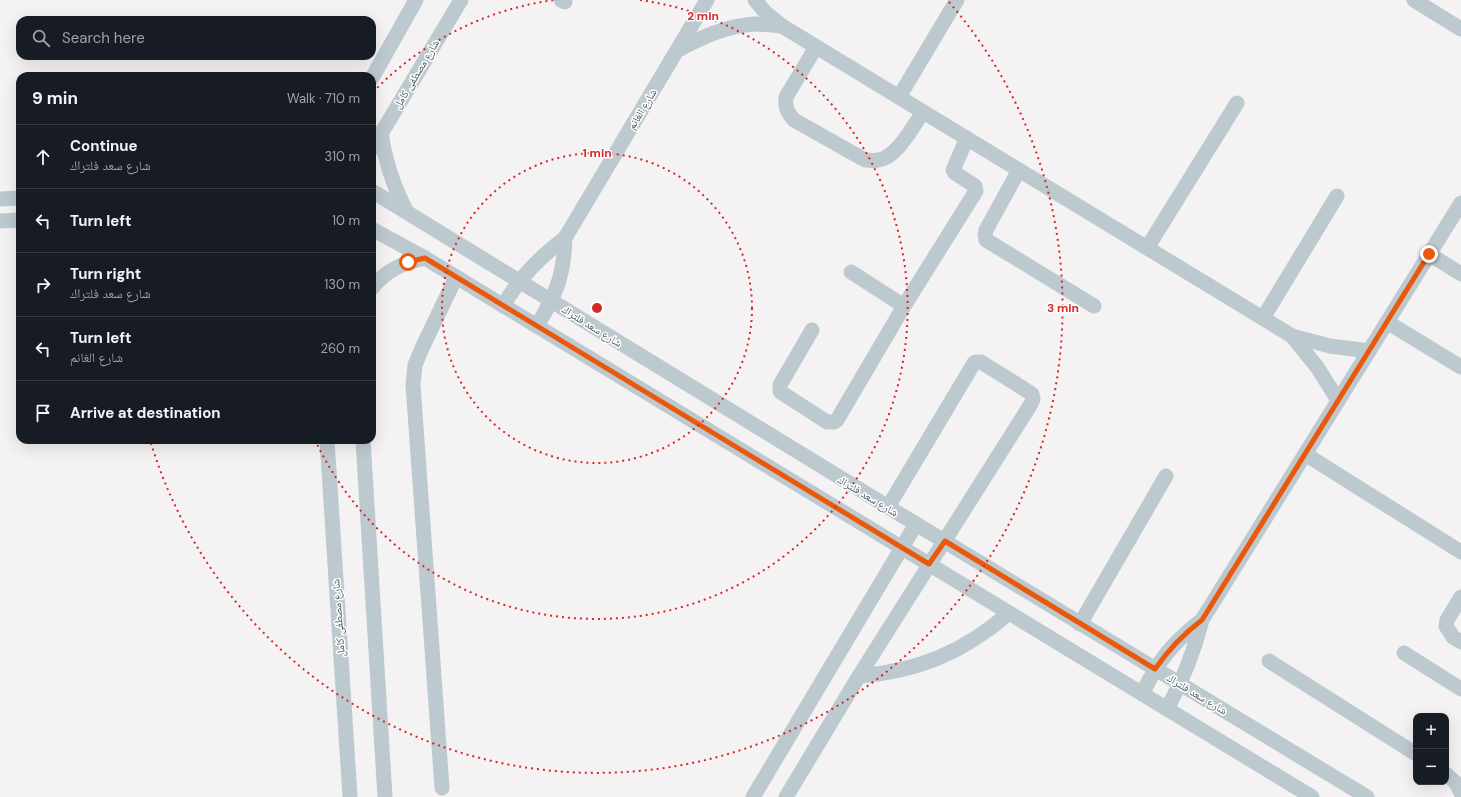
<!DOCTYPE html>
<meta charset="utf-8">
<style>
body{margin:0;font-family:"DM Sans","Noto Naskh Arabic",sans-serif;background:#20242c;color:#f1f3f6}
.controls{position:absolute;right:12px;bottom:12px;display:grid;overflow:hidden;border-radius:8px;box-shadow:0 4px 16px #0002}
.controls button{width:36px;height:36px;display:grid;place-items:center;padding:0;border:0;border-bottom:1px solid #363941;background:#171b24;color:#f1f3f6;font:20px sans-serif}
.stop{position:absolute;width:12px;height:12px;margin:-9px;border:3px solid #ea580c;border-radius:50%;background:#fff}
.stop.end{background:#ea580c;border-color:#fff;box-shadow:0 1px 4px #0008}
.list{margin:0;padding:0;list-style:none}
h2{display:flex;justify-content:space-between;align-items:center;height:52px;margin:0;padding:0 16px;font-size:17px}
h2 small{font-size:13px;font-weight:400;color:#9ea1a6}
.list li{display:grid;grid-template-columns:26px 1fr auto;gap:12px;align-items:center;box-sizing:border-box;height:64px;padding:0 16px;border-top:1px solid #363941}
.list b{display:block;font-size:15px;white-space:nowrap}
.list p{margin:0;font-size:13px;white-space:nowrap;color:#9ea1a6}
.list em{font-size:13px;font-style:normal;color:#9ea1a6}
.icon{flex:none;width:22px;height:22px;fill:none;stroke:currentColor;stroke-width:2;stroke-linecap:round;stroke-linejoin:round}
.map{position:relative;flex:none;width:1461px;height:797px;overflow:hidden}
.search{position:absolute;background:#171b24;box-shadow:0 4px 16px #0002;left:16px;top:16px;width:360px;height:44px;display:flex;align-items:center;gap:10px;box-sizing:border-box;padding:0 14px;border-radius:12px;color:#9ea1a6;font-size:15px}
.panel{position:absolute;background:#171b24;box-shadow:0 4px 16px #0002;left:16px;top:72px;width:360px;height:372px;border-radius:12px}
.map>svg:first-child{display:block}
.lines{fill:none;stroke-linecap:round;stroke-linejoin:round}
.minor{stroke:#bcc9cf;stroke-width:15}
.route{stroke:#ea580c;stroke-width:5}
.ring{fill:none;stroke:#d62828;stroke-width:2;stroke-dasharray:2 4}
.labels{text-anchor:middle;stroke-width:3;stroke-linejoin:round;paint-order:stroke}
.street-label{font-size:11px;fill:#485961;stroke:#fff}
.centre{fill:#d62828;stroke:#fff;stroke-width:2}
.ring-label{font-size:12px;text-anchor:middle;font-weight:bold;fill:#d62828;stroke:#fff;stroke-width:3;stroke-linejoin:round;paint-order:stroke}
</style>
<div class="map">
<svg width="1461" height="797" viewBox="0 0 1461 797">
<rect width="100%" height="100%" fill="#f4f2f2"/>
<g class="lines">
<g class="minor">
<polyline points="561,0 565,2"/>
<polyline points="755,0 765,12 782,26 1292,336 1330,346 1369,351"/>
<polyline points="1414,0 1461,29"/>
<path d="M816 47 786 97C785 107 787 112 794 120L865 160C869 160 874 161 878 160 897 158 913 126 923 112"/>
<path d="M678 50C702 37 726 26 754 24 763 24 772 25 782 26"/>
<polyline points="372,78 416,0"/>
<polyline points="899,97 957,0"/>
<path d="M381 132C385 161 393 186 407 212"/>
<polyline points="372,149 461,0"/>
<polyline points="1019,170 986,230 985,235 986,240 1094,306"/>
<polyline points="372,191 916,524 1367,797"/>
<polyline points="0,199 20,198"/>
<polyline points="0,221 20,220"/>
<polyline points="372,229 425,258 1312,797"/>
<polyline points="1147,248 1237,103"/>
<polyline points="1429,254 1461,274"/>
<polyline points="851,272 904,306"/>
<path d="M372 288C386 270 403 263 425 258"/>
<path d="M503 306C520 277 539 258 565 238L707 0"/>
<polyline points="1263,318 1337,196"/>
<polyline points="1387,322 1461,367"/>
<path d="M537 326C556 294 564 276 565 238"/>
<polyline points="812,330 780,385 780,391 782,393 827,422 834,422 837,420 904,306 976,191 975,186 955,173 953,170 967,138"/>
<polyline points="1292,336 1317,367 1338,400"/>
<polyline points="327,440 350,797"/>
<polyline points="363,440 385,797"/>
<polyline points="1305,454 1461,552"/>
<polyline points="1461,597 1447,620 1446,626 1453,637 1461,642"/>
<polyline points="1080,624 1166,476"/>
<polyline points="1404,653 1461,689"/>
<polyline points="1269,661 1416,754"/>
<path d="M859 676C919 671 964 652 1009 613"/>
<path d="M1142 694C1159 660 1171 644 1202 620"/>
<path d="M1167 709C1183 680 1194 652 1202 620L1461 203"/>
<polyline points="1446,774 1456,783 1461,793"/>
<polyline points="442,788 413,385 415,365 423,346 456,277"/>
<polyline points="753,797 916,524"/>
<polyline points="786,797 859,676 1031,404 1033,399 1032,394 981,362 976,362 974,363 888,507"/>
</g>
</g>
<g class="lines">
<path class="route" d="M408 262 425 258 929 564 945 541 1155 669C1169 649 1182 635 1202 620L1429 254"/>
</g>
<g class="ring">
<circle cx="597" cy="308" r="155"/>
<path d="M373 92A311 311 0 0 1 554 0M640 0A311 311 0 1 1 316 442"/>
<path d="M949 2A466 466 0 1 1 150 440"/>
</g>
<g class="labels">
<g class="street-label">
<text transform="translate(416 74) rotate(-59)" y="4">شارع مصطفى كامل</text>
<text transform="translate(642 109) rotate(-59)" y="4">شارع الغانم</text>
<text transform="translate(592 326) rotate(32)" y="4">شارع سعد فلتراك</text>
<text transform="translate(868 496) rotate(31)" y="4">شارع سعد فلتراك</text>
<text transform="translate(338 618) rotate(-94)" y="4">شارع مصطفى كامل</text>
<text transform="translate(1197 694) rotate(31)" y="4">شارع سعد فلتراك</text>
</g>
</g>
<circle cx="597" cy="308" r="6" class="centre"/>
<g class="ring-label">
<text x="703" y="20">2 min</text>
<text x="597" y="157">1 min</text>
<text x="1063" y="312">3 min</text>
</g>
</svg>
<div class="controls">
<button>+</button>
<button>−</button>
</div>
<div class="stop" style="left:408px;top:262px"></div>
<div class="stop end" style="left:1429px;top:254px"></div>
<div class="search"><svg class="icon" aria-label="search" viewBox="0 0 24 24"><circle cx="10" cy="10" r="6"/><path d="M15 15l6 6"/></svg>Search here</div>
<section class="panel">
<h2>9 min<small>Walk · 710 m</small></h2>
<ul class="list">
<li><svg class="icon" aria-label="ahead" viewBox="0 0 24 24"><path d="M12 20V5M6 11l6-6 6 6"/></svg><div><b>Continue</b><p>شارع سعد فلتراك</p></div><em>310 m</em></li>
<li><svg class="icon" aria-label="left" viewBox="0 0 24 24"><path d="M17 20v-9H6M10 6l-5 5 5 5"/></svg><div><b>Turn left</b></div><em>10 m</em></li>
<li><svg class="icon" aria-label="right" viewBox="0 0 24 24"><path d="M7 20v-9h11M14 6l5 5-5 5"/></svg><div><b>Turn right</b><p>شارع سعد فلتراك</p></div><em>130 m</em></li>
<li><svg class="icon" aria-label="left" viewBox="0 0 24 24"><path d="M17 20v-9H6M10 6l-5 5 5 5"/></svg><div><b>Turn left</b><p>شارع الغانم</p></div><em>260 m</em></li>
<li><svg class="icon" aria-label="arrive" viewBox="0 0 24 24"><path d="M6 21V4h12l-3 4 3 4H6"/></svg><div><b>Arrive at destination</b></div></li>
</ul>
</section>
</div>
